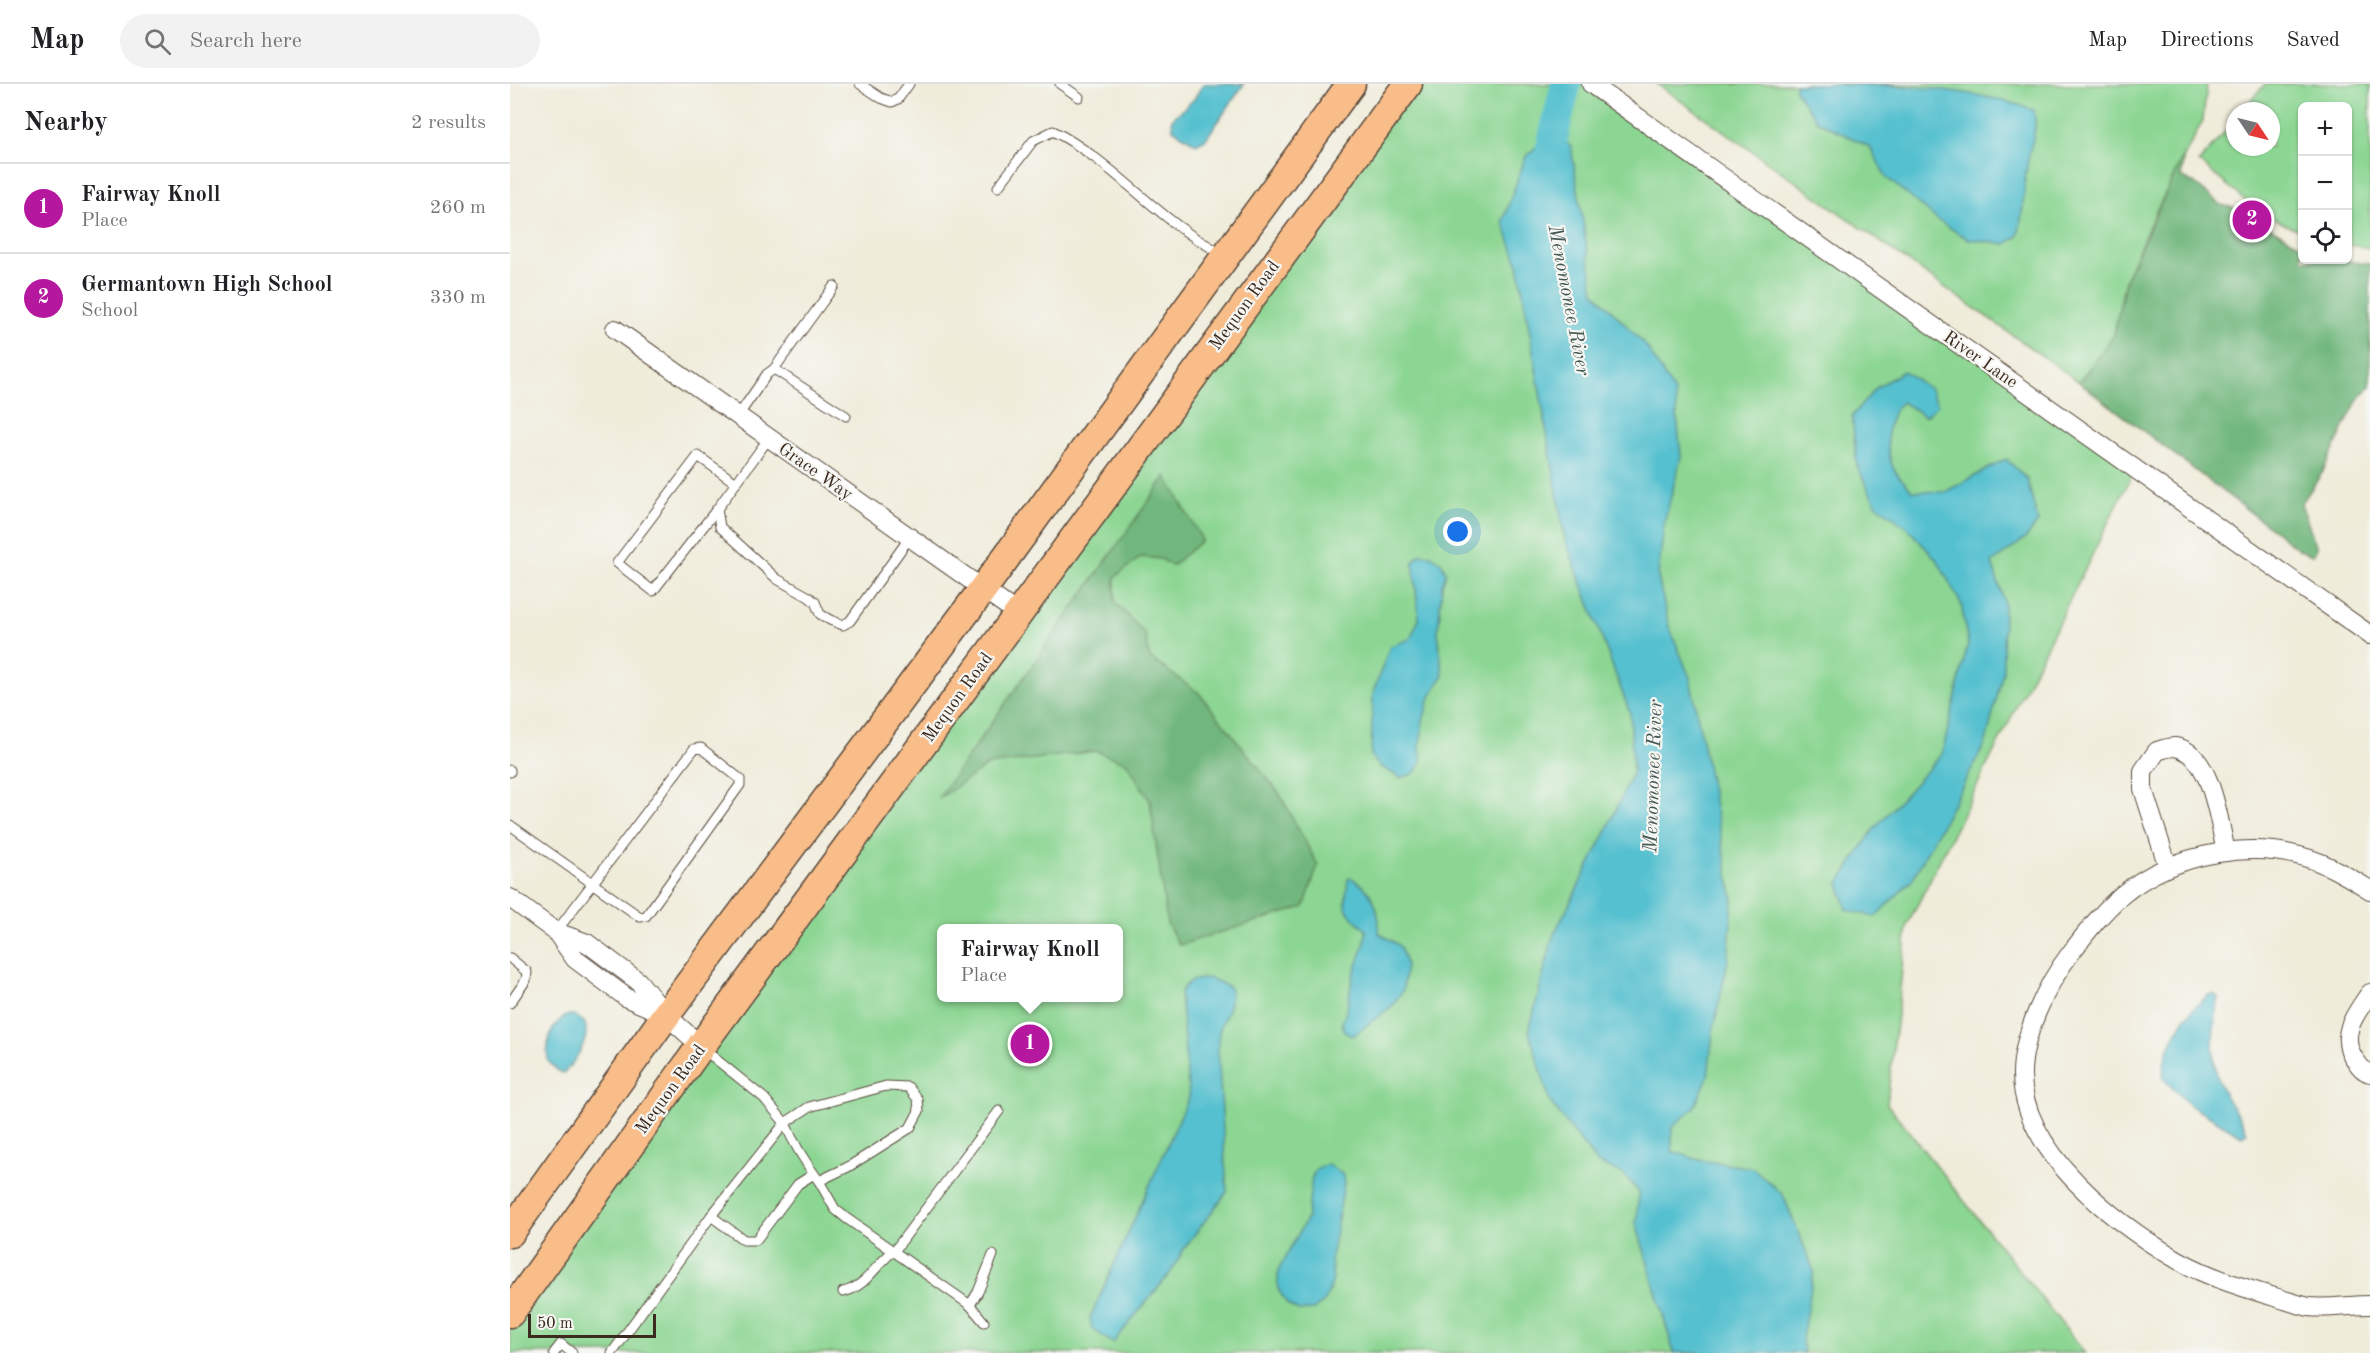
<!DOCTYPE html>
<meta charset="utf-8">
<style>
body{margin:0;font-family:"Old Standard TT",serif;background:#f2f2f2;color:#202124}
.controls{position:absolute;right:18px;top:18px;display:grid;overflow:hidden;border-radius:9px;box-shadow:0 2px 4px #0004}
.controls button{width:54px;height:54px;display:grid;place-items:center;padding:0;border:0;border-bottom:2px solid #e0e0e0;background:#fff;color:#202124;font:30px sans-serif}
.compass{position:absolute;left:1716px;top:18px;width:54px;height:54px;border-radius:50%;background:#fff;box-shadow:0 2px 4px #0004;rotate:125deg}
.scale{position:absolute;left:18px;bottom:15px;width:128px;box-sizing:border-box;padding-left:6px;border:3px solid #3b2a1e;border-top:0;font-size:16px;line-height:21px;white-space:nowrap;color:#3b2a1e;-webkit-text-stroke:4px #f6f6f2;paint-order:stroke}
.you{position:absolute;left:948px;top:448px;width:21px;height:21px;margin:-15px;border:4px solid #fff;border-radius:50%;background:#1a73e8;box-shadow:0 0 0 9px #1a73e833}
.badge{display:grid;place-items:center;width:39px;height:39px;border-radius:50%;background:#b5179e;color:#fff;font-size:20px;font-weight:700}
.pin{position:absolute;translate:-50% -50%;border:3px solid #fff;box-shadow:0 2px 6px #0006}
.popup{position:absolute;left:427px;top:840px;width:186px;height:78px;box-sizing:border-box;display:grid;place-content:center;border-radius:9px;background:#fff;filter:drop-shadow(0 2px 4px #0005);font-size:20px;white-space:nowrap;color:#757577}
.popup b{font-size:22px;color:#202124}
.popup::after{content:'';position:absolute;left:50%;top:100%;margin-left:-12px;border:12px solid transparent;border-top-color:#fff}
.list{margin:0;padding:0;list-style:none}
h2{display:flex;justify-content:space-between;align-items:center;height:78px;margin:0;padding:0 24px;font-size:26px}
h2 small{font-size:20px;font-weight:400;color:#757577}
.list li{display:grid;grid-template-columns:39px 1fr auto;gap:18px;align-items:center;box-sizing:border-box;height:90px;padding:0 24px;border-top:2px solid #e0e0e0}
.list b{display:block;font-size:22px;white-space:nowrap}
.list p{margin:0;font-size:20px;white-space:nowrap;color:#757577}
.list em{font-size:20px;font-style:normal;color:#757577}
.icon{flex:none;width:33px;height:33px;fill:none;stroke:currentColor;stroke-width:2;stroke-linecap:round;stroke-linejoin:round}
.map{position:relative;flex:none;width:1860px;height:1269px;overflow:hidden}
header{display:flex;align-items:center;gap:36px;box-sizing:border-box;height:84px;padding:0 30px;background:#fff;border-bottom:2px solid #e0e0e0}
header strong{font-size:28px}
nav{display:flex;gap:33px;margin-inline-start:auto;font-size:21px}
.search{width:420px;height:54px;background:#f2f2f2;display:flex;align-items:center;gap:15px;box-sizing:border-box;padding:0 21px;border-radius:33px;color:#757577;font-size:22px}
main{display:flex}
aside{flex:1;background:#fff}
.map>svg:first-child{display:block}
.green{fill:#8cd693;stroke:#648058;stroke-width:1.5;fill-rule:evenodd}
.forest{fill:#71b77d;stroke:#56704e;stroke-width:1.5}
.water{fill:#55c0cf;stroke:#487576;stroke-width:1.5}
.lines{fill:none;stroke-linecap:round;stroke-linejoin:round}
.river{stroke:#55c0cf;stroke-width:30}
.service-casing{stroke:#56473a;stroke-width:11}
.minor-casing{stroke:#56473a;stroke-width:20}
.primary-casing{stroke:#56473a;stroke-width:31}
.service{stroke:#fff;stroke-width:9}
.minor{stroke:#fff;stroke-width:18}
.primary{stroke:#f8bd89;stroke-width:28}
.labels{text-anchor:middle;stroke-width:4.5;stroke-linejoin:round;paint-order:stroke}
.street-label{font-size:18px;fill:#3b2a1e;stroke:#f6f6f2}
.water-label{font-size:20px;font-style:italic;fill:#435753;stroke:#f6f6f2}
</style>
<header>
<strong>Map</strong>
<div class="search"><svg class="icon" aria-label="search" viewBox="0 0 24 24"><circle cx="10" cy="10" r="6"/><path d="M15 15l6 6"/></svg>Search here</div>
<nav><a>Map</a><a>Directions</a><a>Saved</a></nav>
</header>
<main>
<aside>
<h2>Nearby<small>2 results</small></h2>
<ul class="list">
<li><span class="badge">1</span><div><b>Fairway Knoll</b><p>Place</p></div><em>260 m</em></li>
<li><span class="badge">2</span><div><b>Germantown High School</b><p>School</p></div><em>330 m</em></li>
</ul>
</aside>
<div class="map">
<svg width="1860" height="1269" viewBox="0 0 1860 1269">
<rect width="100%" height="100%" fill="#f6f6f2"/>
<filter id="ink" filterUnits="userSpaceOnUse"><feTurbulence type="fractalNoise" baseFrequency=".0167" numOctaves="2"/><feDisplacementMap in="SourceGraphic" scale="12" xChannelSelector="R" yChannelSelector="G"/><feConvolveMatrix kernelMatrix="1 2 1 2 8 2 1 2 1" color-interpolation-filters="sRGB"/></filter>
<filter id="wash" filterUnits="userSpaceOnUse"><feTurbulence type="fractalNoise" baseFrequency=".008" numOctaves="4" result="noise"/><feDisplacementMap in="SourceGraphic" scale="24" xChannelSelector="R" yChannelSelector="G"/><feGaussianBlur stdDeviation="1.35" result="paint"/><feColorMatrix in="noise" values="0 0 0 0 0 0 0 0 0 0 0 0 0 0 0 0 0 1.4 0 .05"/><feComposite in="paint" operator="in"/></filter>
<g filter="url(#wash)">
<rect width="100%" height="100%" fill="#f0ecda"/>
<g class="green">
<path d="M898 0H1081L1625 385 1397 842 1377 1020 1575 1269H0V1236ZM432 844H608V914H432Z"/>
<polygon points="1147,0 1697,0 1693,36 1643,133 1615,197 1604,251 1569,298"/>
<polygon points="1755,0 1860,0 1860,164 1838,161 1838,22 1792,22 1792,148 1751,129 1689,78 1725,36 1725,63 1761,63 1761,27 1732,27"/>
</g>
<g class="forest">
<polygon points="1674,70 1671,93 1685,100 1711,121 1729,125 1792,162 1792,176 1828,176 1860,180 1860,302 1847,317 1812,389 1791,420 1807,464 1803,471 1790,466 1569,298 1604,251 1615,197"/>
<polygon points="656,392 692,456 662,482 651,475 631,473 605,493 605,518 635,550 640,574 689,609 769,709 808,781 794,823 669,861 657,839 640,717 617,679 586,667 478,681 428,715"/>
</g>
<g class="water">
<polygon points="693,0 734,0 696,55 686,60 663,45 662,35 684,15"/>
<path d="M1285 0C1365 0 1451 0 1524 26 1528 53 1520 57 1517 82 1513 105 1514 129 1508 152L1496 160 1458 155 1430 138 1376 93 1360 63 1307 37 1285 6Z"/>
<polygon points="1041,48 1061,62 1084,208 1136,262 1165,309 1171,373 1154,440 1148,493 1159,542 1180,594 1223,815 1218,876 1203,948 1198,993 1184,1024 1162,1043 1162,1067 1189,1076 1243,1084 1273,1111 1304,1187 1292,1255 1294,1269 1164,1269 1126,1139 1129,1108 1114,1090 1087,1079 1040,1018 1019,947 1043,852 1096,748 1123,687 1120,629 1055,455 1008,180 993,137 1015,74"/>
<path d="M1394 287 1420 305 1428 321 1415 332 1392 318C1375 334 1375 359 1382 381 1385 390 1396 399 1402 407L1435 408 1496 375 1517 395 1528 438 1516 454 1482 479 1494 517 1493 588 1476 658 1402 796 1365 833 1337 826 1329 799 1364 745 1432 670 1458 560 1451 520 1427 476 1398 445 1365 419 1347 382 1342 332 1367 303Z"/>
<polygon points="910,470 921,471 931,478 936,489 932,501 928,549 933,592 920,613 913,637 910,663 912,678 903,690 891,694 869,682 861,672 863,609 880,562 900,555 909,535 903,478"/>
<path d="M841 794C863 805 870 826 869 849L890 862 896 880 893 906 882 922 843 952 835 949 832 939C839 922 838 918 841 902 844 882 856 867 856 846 830 822 835 827 838 795Z"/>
<path d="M700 894 719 903C724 919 715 930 710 945 708 951 708 958 708 964L717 1108 675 1163 661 1188 603 1259 582 1245 580 1234 679 1013 670 909C676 896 687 895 700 894Z"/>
<path d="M1702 909 1708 913C1703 946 1698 981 1715 1011 1722 1024 1731 1034 1737 1048L1732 1052 1679 1021 1653 994C1653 964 1676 925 1702 909Z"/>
<path d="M58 931H64L74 938C82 954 65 977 54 989L49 988 38 977C36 959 40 939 58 931Z"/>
<polygon points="818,1080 833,1091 834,1100 821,1175 823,1196 815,1217 803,1226 788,1227 777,1220 768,1205 768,1187 797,1134 802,1093 807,1084"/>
</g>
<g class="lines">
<polyline class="river" points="1040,89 1039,71 1056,0"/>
</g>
</g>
<g filter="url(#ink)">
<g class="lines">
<defs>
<g id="service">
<polyline points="350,0 371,14 382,18 388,15 399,0"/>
<polyline points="550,0 569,13"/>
<path d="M488 103 523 57 543 47C606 79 651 141 714 170"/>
<polyline points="264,285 324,202"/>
<polyline points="228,332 257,290 264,285 336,332"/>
<polyline points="259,354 207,425 210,443 267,495 299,513 305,518 310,530 320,536 333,541 340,537 400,453"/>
<polyline points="207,425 143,507 107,479 188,372 226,399"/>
<polyline points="0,686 0,688"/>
<polyline points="0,741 130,833 136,832 230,701 230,695 191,664 184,665 46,848"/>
<polyline points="0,874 17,888 16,896 0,919"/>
<polyline points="192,964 254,1014 275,1039 299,1023 376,1002 398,1003 408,1015 409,1027 400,1044 338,1083 309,1097 325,1125 336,1134 460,1221 474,1238"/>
<path d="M304 1090 288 1100 246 1156H234L201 1132 275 1039C284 1061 295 1078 309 1097"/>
<path d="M333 1208C357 1203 366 1179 385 1166L489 1027"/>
<polyline points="460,1221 468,1208 483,1171"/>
<polyline points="44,1269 51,1260 62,1269"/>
<polyline points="102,1269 201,1132"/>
</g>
<g id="minor">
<polyline points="1081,0 1860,551"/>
<polyline points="105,245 507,529"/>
<path d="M1658 783 1633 705V687L1647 667C1653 665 1660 663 1665 663 1702 668 1709 739 1716 768"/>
<path d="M1860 806C1844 796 1828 786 1811 779 1748 753 1664 768 1612 811 1592 828 1576 849 1560 870 1537 900 1512 952 1512 990 1512 1068 1606 1140 1668 1176 1698 1193 1734 1204 1768 1214 1778 1217 1789 1221 1799 1223 1818 1225 1841 1221 1860 1221"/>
<polyline points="0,814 46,848 77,859 128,897 156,931 191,962"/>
<polyline points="46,848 65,875 117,914 154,930"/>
<path d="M1860 909C1845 930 1827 953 1846 977 1850 983 1853 987 1860 989"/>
</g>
<g id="primary">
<polyline points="0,1149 156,931 473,505 841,0"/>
<polyline points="0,1229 191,962 898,0"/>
</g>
</defs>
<use href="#service" class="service-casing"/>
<use href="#minor" class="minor-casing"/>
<use href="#primary" class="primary-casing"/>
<use href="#service" class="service"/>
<use href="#minor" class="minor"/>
<use href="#primary" class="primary"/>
</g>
</g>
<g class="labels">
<g class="street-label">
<text transform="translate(734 221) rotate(-54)" y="6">Mequon Road</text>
<text transform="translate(1471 275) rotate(35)" y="6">River Lane</text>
<text transform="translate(306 387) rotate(35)" y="6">Grace Way</text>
<text transform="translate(447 613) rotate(-54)" y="6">Mequon Road</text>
<text transform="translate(160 1005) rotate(-54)" y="6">Mequon Road</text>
</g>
<g class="water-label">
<text transform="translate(1060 216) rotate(79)" y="7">Menomonee River</text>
<text transform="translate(1142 692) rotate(-88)" y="7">Menomonee River</text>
</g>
</g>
</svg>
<div class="controls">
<button>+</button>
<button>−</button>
<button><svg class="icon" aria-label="locate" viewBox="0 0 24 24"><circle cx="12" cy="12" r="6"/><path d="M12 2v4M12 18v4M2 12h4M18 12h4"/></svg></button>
</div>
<svg class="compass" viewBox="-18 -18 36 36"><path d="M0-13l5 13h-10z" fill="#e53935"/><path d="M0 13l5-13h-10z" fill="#757577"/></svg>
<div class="scale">50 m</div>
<div class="you"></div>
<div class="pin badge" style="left:520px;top:960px">1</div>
<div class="popup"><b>Fairway Knoll</b>Place</div>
<div class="pin badge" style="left:1742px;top:136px">2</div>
</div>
</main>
